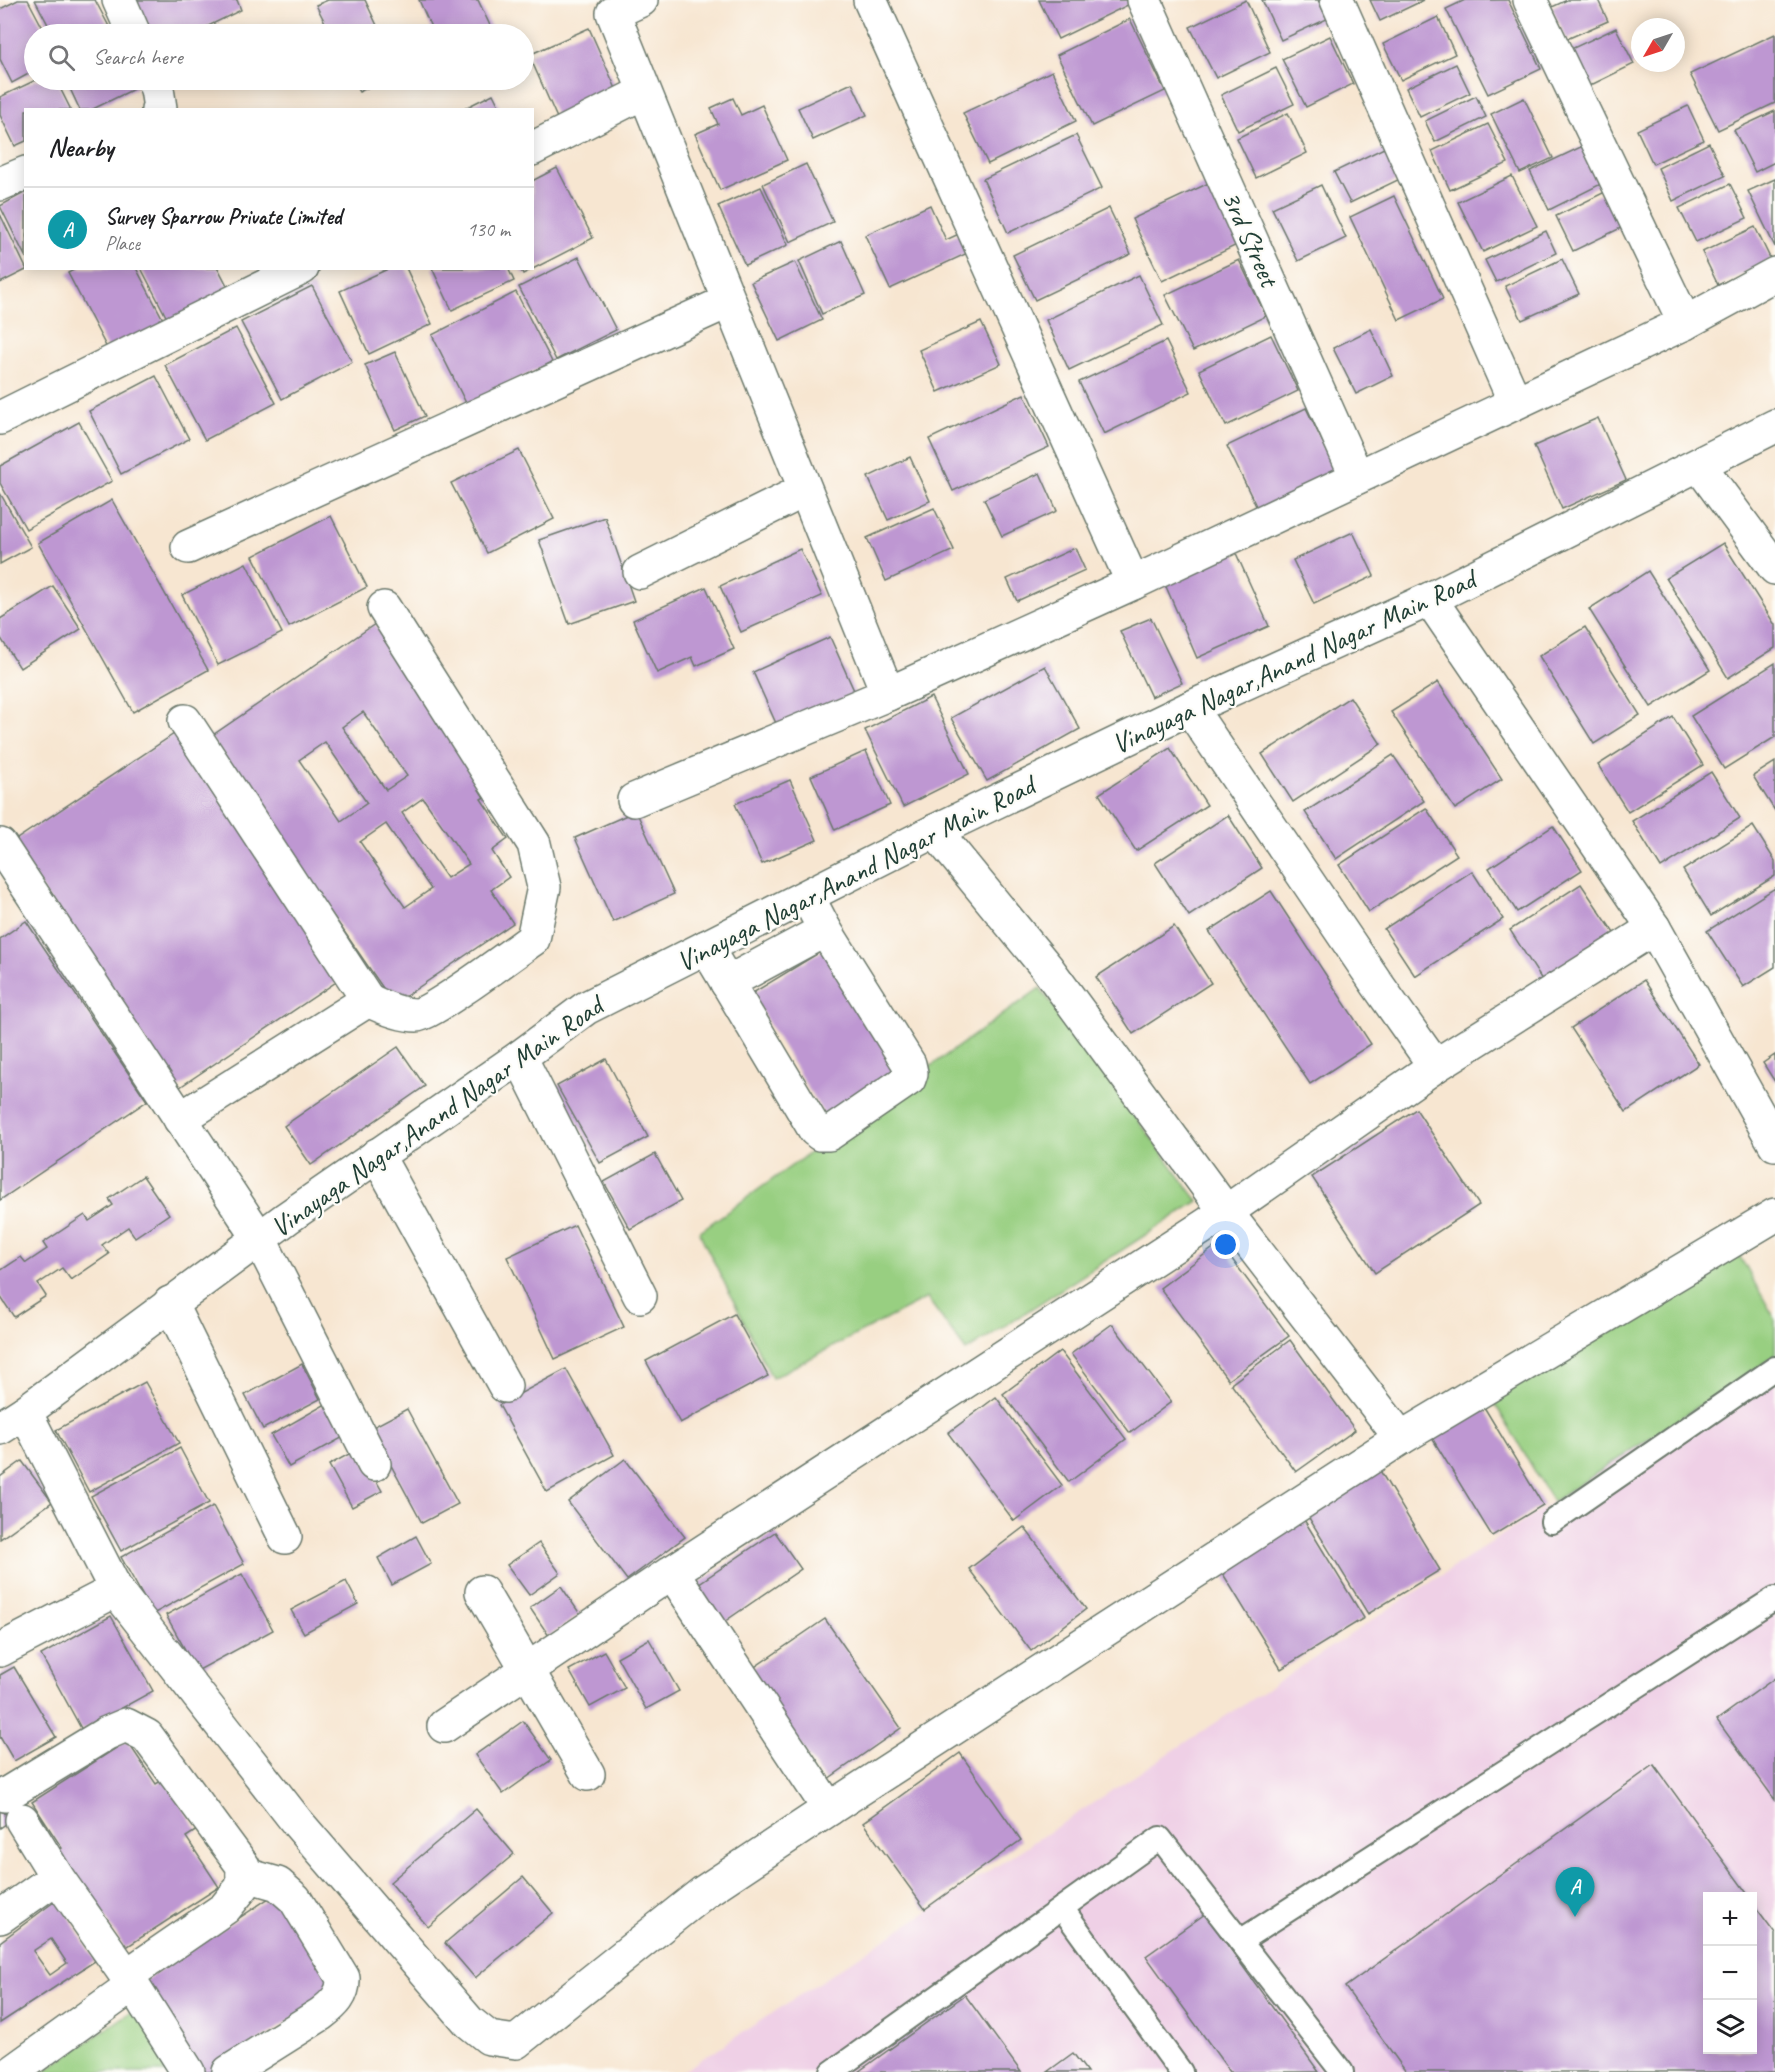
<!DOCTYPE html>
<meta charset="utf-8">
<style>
body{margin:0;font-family:Caveat,sans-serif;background:#f6f6f6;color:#202124}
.controls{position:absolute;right:18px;bottom:18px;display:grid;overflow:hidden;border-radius:0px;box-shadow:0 3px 15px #0003}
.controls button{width:54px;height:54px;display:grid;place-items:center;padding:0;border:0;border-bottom:2px solid #e0e0e0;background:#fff;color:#202124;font:30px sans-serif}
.compass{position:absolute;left:1631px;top:18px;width:54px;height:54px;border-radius:50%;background:#fff;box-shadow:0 3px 15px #0003;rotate:231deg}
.you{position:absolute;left:1226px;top:1245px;width:21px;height:21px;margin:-15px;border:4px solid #fff;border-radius:50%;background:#1a73e8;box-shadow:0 0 0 9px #1a73e833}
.badge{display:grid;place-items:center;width:39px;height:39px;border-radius:50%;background:#c8321e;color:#fff;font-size:20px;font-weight:700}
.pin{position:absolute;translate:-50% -50px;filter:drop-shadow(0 2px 3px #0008)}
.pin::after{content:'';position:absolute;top:32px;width:21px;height:18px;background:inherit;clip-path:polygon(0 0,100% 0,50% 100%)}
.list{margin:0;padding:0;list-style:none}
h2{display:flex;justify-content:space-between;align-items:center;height:78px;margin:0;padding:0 24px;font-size:26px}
h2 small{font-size:20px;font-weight:400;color:#757577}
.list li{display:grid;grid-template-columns:39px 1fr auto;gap:18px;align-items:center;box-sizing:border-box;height:84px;padding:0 24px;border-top:2px solid #e0e0e0}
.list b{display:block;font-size:22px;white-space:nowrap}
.list p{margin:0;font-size:20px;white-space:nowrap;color:#757577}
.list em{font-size:20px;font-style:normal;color:#757577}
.icon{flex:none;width:33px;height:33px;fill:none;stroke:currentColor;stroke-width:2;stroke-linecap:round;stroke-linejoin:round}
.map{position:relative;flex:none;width:1775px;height:2072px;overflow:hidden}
.search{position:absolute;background:#fff;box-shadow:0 3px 15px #0003;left:24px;top:24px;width:510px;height:66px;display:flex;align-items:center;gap:15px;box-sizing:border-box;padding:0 21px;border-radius:33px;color:#757577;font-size:22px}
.panel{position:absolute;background:#fff;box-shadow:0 3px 15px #0003;left:24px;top:108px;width:510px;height:162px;border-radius:0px}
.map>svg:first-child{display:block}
.built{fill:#efd0e6;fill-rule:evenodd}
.green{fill:#98cf81;stroke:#5c865a;stroke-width:1.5}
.building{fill:#be97d2;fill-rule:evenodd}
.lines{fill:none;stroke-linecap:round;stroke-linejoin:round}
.lane-casing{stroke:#6b786b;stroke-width:26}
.street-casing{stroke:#6b786b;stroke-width:36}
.lane{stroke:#fff;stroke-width:22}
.street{stroke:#fff;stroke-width:33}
.labels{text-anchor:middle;stroke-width:4.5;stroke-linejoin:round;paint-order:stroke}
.street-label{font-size:28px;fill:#1f3d34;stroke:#fdfcf7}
</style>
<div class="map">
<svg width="1775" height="2072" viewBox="0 0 1775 2072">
<rect width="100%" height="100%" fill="#fdfcf7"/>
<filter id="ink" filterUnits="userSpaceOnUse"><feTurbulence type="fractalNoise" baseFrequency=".0167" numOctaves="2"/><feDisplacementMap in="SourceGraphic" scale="12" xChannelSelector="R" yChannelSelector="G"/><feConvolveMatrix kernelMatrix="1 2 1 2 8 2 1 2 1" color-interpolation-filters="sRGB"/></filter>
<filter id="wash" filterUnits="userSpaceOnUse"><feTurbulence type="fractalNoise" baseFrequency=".008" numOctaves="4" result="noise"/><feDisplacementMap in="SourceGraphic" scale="24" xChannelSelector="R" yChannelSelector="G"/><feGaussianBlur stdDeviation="1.35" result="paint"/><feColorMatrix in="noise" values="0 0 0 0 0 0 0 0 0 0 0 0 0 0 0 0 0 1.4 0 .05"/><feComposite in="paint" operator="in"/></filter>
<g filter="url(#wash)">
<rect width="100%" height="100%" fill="#f7e6d1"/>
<path class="built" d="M1775 1356V2072H682L1553 1502ZM1708 1896H1752V2050H1708Z"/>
<g class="green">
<polygon points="1040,988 1198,1201 966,1351 927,1298 772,1378 699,1232"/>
<polygon points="1739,1255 1775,1319 1775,1356 1553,1502 1492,1399"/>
<polygon points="134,2010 176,2072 43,2072"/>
</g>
<g id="blocks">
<g class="building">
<polygon points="18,0 28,0 46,34 34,34 34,71 12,83 0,59 0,9"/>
<polygon points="35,0 95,0 112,32 107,34 53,34"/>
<polygon points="135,0 237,0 241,10 192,34 152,34"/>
<polygon points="328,0 365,0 381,34 331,34 316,5"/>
<polygon points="419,0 478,0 494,34 434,34"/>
<polygon points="1039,0 1128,0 1130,4 1058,39"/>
<polygon points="1246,0 1270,52 1216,78 1190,27"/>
<polygon points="1262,0 1318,0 1327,19 1281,40"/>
<polygon points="1370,0 1424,0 1380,21"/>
<polygon points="1465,0 1508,0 1541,69 1488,94 1446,9"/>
<polygon points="1567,0 1598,0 1608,21 1567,39 1552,7"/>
<polygon points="1438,17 1455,54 1401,80 1383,44"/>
<polygon points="1130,19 1165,91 1092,126 1057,55"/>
<polygon points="589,28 617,91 557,118 529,55"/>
<polygon points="1616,28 1634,64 1589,86 1571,49"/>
<polygon points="1775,34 1775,103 1718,130 1690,74"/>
<polygon points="1330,36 1353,84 1306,107 1282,59"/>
<polygon points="1456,64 1470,93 1420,117 1406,88"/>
<polygon points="1276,68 1294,104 1238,131 1221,95"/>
<polygon points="1052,71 1076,121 988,164 963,113"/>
<polygon points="36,80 56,80 71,110 26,110 26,141 15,146 0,115 0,97"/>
<polygon points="66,80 132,80 136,88 91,110 80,110"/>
<polygon points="352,80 385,80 359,92"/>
<polygon points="852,83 867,115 813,140 798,108"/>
<polygon points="493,94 501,110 461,110"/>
<polygon points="1476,96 1486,117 1435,142 1425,121"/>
<polygon points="733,98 741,115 762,105 787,160 720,190 695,134 718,124 711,108"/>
<polygon points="1524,98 1553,158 1520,173 1491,114"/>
<polygon points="1688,106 1704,140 1653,164 1637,130"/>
<polygon points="1775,111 1775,162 1755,172 1734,130"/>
<polygon points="1288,113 1307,153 1256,178 1237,138"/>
<polygon points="1488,124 1508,163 1450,190 1432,151"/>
<polygon points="1076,135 1102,188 1008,233 983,179"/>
<polygon points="1709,143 1725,176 1673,201 1658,168"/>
<polygon points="1585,145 1603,183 1549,210 1530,171"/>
<polygon points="1384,148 1400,179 1350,203 1334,172"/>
<polygon points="806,164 833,222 790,242 763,184"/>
<polygon points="557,168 593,238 523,274 520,268 532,268 532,181"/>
<polygon points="1512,176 1537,226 1483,252 1458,202"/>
<polygon points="1775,179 1775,247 1748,191"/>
<polygon points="1211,182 1241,243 1162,281 1132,219"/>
<polygon points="1730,184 1747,218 1696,242 1679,208"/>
<polygon points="1321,185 1346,238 1298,261 1272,208"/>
<polygon points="761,187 788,245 745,265 718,206"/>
<polygon points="1607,191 1625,226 1573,251 1556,216"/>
<polygon points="26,192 26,258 0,206"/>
<polygon points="1394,196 1443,299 1399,320 1350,217"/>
<polygon points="930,205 946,240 963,232 972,251 890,289 865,235"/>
<polygon points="1109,208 1131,254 1035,300 1013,255"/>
<polygon points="0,214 26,268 30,268 0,283"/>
<polygon points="1755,227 1771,260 1718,285 1702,252"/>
<polygon points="1546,231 1556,253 1496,282 1485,260"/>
<polygon points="841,241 865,295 822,314 799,261"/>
<polygon points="579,257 616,330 556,360 519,287"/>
<polygon points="1562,259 1579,294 1522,320 1505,286"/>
<polygon points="1239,260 1266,316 1193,351 1165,295"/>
<polygon points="795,262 822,320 779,341 751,282"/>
<polygon points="77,268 136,268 166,325 110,354 68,273"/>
<polygon points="141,268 218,268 231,293 170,324"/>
<polygon points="390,268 406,268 432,324 369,354 340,291"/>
<polygon points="432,268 508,268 514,281 452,310"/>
<polygon points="1139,275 1163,325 1069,370 1046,320"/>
<polygon points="312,286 352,362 282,399 241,322"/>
<polygon points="516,292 552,362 467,405 432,335"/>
<polygon points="981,322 1001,364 938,392 919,350"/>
<polygon points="236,328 276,403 205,440 165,365"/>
<polygon points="1371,329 1393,376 1356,394 1333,348"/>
<polygon points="1271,335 1298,391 1226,426 1199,370"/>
<polygon points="1166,341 1191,392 1104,434 1079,382"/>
<polygon points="395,352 425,416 395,430 365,365"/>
<polygon points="156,376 189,439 121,474 89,411"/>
<polygon points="1024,394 1049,447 953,491 929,439"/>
<polygon points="1306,408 1339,476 1260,514 1227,446"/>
<polygon points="1598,418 1626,480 1562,509 1534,446"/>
<polygon points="79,422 112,481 26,529 0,483 0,466"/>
<polygon points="519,450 554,519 487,553 451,483"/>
<polygon points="910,457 930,501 888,520 868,477"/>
<polygon points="1040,473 1057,511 1002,536 984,499"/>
<polygon points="0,493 31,547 0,564"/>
<polygon points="112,500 208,670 133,712 38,543"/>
<polygon points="934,508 954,550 886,581 867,538"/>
<polygon points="331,516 367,587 289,627 253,556"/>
<polygon points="605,517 634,601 569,624 539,540"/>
<polygon points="1353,532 1374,576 1314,604 1293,560"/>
<polygon points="1723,543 1775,625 1775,648 1728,678 1666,578"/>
<polygon points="1075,548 1085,570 1017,601 1007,579"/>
<polygon points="800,549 822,596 741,632 720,586"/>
<polygon points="1235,551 1269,626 1197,658 1164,582"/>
<polygon points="246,563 282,633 218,665 182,595"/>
<polygon points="1648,571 1710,670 1651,707 1589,609"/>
<polygon points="53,586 81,629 20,668 0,637 0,619"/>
<polygon points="706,587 734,649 696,666 692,657 657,673 633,620"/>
<polygon points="1151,618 1182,683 1151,697 1120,631"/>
<path d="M375 624 491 793 481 799 508 839 492 851 509 877 491 890 513 923 394 1004 210 737ZM363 712 407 776 386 790 342 727ZM325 742 367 803 341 821 299 760ZM423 798 469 864 447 878 402 813ZM386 824 431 889 405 907 360 842Z"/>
<polygon points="1585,627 1640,715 1594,744 1539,656"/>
<polygon points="830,637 856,695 779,730 753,672"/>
<polygon points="1775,663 1775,737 1724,769 1691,716"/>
<polygon points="1045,666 1080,729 987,781 951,718"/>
<polygon points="1438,682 1502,779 1455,809 1391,712"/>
<polygon points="931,697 969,774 903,807 865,730"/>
<polygon points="1350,697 1381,744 1293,802 1262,754"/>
<polygon points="1673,717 1703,765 1628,812 1598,765"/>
<polygon points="180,730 345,976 177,1089 11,843"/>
<polygon points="1170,748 1207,805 1136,851 1099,794"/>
<polygon points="866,751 890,805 835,830 811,776"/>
<polygon points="1393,755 1424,801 1336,859 1305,812"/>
<polygon points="1775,762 1775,811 1753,776"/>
<polygon points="1711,772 1740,818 1661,868 1632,821"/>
<polygon points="790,780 817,840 762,864 735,804"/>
<polygon points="1426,808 1457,855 1369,912 1339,865"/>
<polygon points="636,811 674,894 613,922 575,838"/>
<polygon points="1228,815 1262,868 1189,916 1155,863"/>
<polygon points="1553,826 1582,870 1517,912 1489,868"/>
<polygon points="1753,826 1775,861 1775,876 1711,916 1683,870"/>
<polygon points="1472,871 1503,919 1415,976 1384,929"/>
<polygon points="1581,884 1614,933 1542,980 1510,930"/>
<polygon points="1775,888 1775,967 1743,987 1707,931"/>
<polygon points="1271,891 1371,1044 1310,1084 1209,931"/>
<polygon points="26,921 147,1101 0,1200 0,939"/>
<polygon points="1174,926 1211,983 1133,1034 1096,977"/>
<polygon points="830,946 906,1070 826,1118 751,994"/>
<polygon points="1644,980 1699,1064 1626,1112 1571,1028"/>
<polygon points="398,1047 425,1086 311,1165 284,1126"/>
<polygon points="1775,1055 1775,1082 1763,1063"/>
<polygon points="606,1059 648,1137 600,1163 557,1086"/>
<polygon points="1416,1109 1479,1205 1375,1273 1312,1177"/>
<polygon points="655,1154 681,1201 630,1229 604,1182"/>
<polygon points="143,1176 169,1214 135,1237 128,1227 102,1245 109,1254 71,1280 62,1268 38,1284 46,1296 14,1317 0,1296 0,1271 21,1257 26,1263 47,1249 43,1243 85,1215 89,1221 113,1205 109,1199"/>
<polygon points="575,1225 624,1327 555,1359 507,1257"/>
<polygon points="1220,1243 1289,1336 1228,1380 1160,1288"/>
<polygon points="734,1314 768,1376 680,1423 646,1361"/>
<polygon points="1112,1324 1171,1402 1130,1433 1071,1354"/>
<polygon points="1290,1340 1355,1430 1296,1472 1231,1384"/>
<polygon points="1060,1351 1126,1439 1069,1482 1003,1394"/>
<polygon points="302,1364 320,1399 263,1429 245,1395"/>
<polygon points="566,1369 614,1455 547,1492 499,1405"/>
<polygon points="145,1382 179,1443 89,1492 56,1430"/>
<polygon points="996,1397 1062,1485 1014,1521 948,1433"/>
<polygon points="331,1401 349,1434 289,1467 271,1435"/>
<polygon points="1484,1407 1543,1505 1492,1536 1432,1438"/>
<polygon points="407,1409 458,1504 422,1523 371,1428"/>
<polygon points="180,1448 209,1503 121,1551 91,1496"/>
<polygon points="358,1449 382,1491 352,1507 329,1465"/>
<polygon points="625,1459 685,1537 627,1580 568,1502"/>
<polygon points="22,1461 52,1502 0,1539 0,1477"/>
<polygon points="1379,1469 1440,1570 1368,1614 1306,1513"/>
<polygon points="213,1506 244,1564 153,1614 121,1557"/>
<polygon points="1303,1518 1364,1618 1281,1669 1220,1569"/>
<polygon points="1024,1527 1086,1609 1031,1651 969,1569"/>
<polygon points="775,1532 801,1569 718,1626 692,1588"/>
<polygon points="416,1536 431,1564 392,1585 378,1558"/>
<polygon points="539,1543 560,1573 529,1595 507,1565"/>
<polygon points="242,1574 273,1630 197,1671 166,1615"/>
<polygon points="346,1581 358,1604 304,1633 291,1610"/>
<polygon points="561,1586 580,1614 549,1636 530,1608"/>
<polygon points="111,1616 153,1691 82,1730 41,1655"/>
<polygon points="825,1619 901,1728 825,1781 749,1671"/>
<polygon points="649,1639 679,1691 646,1709 617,1657"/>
<polygon points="604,1651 625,1688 590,1707 569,1670"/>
<polygon points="14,1667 56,1737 14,1761 0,1737 0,1675"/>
<polygon points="1775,1678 1775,1800 1717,1720"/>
<polygon points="523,1721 551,1760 503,1794 475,1755"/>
<polygon points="127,1741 156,1784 164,1779 197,1830 186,1837 219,1887 125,1948 97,1904 89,1908 55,1854 62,1848 32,1802"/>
<polygon points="960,1753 1021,1840 925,1909 863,1823"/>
<polygon points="1654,1765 1749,1896 1708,1896 1708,2050 1752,2050 1752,1902 1775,1933 1775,2072 1406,2072 1345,1987"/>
<polygon points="0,1806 10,1821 0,1828"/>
<polygon points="476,1809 514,1854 428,1927 390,1882"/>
<polygon points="523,1877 553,1913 475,1978 445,1943"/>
<polygon points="278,1892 341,1986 212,2072 197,2072 139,1985"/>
<path d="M58 1899 95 1961 0 2023V1942ZM51 1939 67 1963 50 1975 33 1951Z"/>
<polygon points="1205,1914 1319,2072 1230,2072 1146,1956"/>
<polygon points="965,1995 1021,2072 858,2072"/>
<polygon points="1073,2053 1087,2072 1047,2072"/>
</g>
</g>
</g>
<g filter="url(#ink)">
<use href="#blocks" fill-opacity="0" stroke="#6b786b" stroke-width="1.5"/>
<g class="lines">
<defs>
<g id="lane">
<polyline points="1552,1522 1775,1368"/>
<polyline points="1062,1908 1181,2072"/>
<polyline points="1240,1941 1775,1598"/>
<polyline points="832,2072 1160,1838 1342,2072"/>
</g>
<g id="street">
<polyline points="119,0 134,34"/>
<polyline points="870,0 1133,583 1685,323 1775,274"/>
<polyline points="1144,0 1357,477"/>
<polyline points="1337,0 1515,402"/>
<polyline points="1530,0 1685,323"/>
<polyline points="153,80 157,89 160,108 158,110"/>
<polyline points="532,149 644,92"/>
<polyline points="0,184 26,173"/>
<polyline points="0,418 302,268"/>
<polyline points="1699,465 1775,568"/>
<polyline points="188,547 729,301"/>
<polyline points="640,572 805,490"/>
<polyline points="1430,599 1654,928 1775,1144"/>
<polyline points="888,694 1133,583"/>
<polyline points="1190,708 1377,984 1435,1066 1226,1212 672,1572 829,1809 1401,1438 1775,1215"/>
<polyline points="185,721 368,1000"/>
<polyline points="634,800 888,694 613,13 641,0"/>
<polyline points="935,831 1047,968 1226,1212 1401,1438"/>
<polyline points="0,845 259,1238 374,1464"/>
<polyline points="706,947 815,1130 820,1134 829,1134 909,1079 911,1073 909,1064 825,930"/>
<polyline points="727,983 825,930 815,911"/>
<polyline points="520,1057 640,1296"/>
<polyline points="1435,1066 1654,928"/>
<path d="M180 1119 368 1000C382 1007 400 1015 417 1015 430 1015 516 951 533 939L544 887 534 844 384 608"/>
<polyline points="377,1155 505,1386"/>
<polyline points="170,1303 285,1537"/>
<polyline points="25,1412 116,1590 297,1822 469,2022 489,2038 516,2042 704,1892 829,1809"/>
<polyline points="0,1428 25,1412 287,1218 520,1057 586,1008 935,831 1190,708 1430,599 1775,426"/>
<polyline points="482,1592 588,1774"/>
<polyline points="0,1650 116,1590"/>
<polyline points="444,1726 672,1572"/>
<polyline points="5,1795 107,1733 126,1725 147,1736 243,1866 243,1886 225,1908 126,1976"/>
<polyline points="0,1917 57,1877"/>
<polyline points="133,1985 188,2072"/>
<polyline points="12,2072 133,1985 57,1877 22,1820"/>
<path d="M229 2072 321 2014C334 2004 344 1995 343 1978L295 1899 278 1884 243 1874"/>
</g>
</defs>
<use href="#lane" class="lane-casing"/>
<use href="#street" class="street-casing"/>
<use href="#lane" class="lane"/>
<use href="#street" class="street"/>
</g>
</g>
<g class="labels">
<g class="street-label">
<text transform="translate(1251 238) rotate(66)" y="10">3rd Street</text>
<text transform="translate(1293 661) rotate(-25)" y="10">Vinayaga Nagar,Anand Nagar Main Road</text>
<text transform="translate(855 873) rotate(-27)" y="10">Vinayaga Nagar,Anand Nagar Main Road</text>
<text transform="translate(436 1116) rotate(-35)" y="10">Vinayaga Nagar,Anand Nagar Main Road</text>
</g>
</g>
</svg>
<div class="controls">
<button>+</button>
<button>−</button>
<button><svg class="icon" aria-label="layers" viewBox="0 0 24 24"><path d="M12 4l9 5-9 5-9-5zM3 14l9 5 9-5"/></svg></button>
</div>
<svg class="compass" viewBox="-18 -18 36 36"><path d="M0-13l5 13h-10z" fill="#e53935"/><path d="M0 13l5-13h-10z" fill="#757577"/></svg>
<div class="you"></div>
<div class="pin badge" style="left:1575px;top:1917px;background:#0f9aa8">A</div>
<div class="search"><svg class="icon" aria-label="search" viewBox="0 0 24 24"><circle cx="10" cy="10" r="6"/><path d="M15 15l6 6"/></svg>Search here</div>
<section class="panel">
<h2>Nearby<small></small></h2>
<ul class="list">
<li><span class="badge" style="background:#0f9aa8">A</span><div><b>Survey Sparrow Private Limited</b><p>Place</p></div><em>130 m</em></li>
</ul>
</section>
</div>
